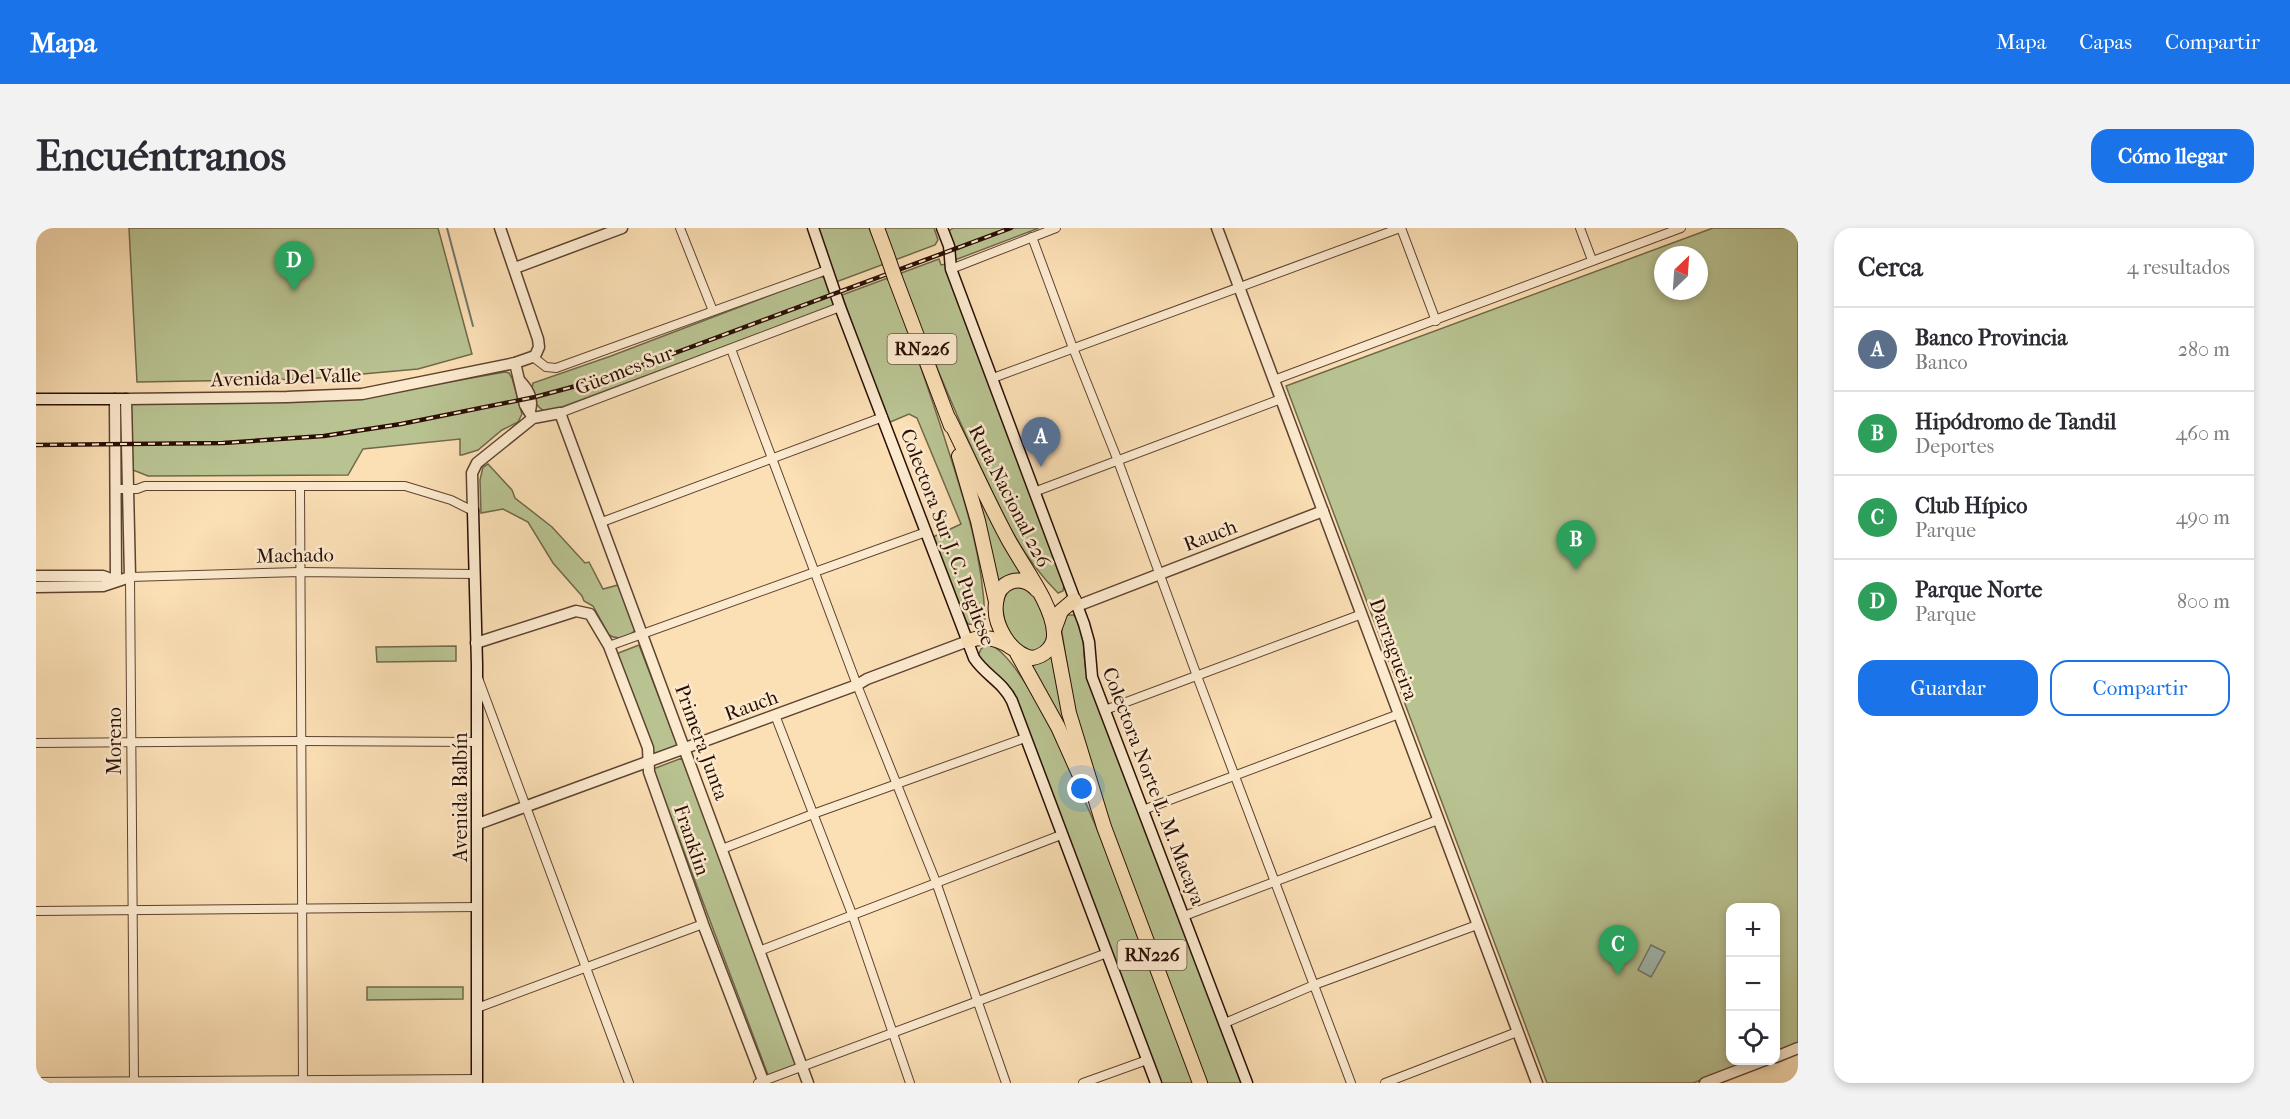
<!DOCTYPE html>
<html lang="es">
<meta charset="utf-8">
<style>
body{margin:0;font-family:"IM FELL French Canon",serif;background:#f2f2f3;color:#2b2b33}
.controls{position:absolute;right:18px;bottom:18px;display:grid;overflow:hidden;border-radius:12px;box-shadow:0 3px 9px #0003}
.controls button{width:54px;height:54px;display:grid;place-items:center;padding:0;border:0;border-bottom:2px solid #e1e1e2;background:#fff;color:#2b2b33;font:30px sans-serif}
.compass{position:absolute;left:1618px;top:18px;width:54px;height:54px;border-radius:50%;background:#fff;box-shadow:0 3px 9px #0003;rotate:25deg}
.you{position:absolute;left:1046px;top:561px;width:21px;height:21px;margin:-15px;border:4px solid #fff;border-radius:50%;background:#1a73e8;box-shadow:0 0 0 9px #1a73e833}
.badge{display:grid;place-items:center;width:39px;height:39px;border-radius:50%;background:#1a73e8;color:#fff;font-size:20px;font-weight:700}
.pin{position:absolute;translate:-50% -50px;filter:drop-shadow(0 2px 3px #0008)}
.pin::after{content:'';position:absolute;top:32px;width:21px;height:18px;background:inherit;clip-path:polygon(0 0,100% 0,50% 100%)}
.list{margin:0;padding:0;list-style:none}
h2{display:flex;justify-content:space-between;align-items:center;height:78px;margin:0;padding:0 24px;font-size:26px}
h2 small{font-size:20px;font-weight:400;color:#7c7c81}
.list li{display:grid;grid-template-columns:39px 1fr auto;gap:18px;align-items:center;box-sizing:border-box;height:84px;padding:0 24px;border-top:2px solid #e1e1e2}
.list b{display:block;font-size:22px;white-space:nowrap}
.list p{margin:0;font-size:20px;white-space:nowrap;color:#7c7c81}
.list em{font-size:20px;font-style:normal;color:#7c7c81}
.actions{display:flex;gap:12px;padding:18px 24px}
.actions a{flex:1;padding:14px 0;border:2px solid #1a73e8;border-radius:18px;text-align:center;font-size:21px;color:#1a73e8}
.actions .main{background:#1a73e8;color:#fff}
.icon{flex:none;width:33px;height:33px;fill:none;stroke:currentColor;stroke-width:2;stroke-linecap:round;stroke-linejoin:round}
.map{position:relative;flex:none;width:1762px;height:855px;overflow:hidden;border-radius:18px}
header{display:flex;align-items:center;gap:36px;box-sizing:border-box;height:84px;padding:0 30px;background:#1a73e8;color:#fff}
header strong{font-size:28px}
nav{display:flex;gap:33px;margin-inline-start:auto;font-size:21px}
.intro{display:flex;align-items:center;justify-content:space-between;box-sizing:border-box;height:144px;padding:0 36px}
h1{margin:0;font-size:42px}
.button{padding:15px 27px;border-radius:18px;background:#1a73e8;color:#fff;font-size:21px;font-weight:700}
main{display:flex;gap:36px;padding:0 36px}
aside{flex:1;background:#fff;border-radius:18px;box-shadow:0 3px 9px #0003}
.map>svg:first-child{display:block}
.green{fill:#b9c392;stroke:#71684b;stroke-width:1.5;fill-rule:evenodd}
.water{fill:#a0bbb4;stroke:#70766e;stroke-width:1.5}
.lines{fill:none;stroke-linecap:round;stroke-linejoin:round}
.stream{stroke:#70766e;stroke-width:2}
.minor-casing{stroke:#5e4230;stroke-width:10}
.tertiary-casing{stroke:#5e4230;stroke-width:13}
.secondary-casing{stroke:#290e04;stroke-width:13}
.trunk-casing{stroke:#290e04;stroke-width:16}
.minor{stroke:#fceacf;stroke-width:8}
.tertiary{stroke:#fceacf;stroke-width:10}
.secondary{stroke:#fceacf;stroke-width:10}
.trunk{stroke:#fbdfb5;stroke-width:14}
.rail-casing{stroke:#290e04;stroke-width:4.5}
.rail{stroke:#fceacf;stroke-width:2;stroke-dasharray:7;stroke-linecap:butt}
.trunk-bridge-casing{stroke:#290e04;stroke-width:16;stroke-linecap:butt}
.trunk-bridge{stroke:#fbdfb5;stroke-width:14}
.labels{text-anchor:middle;stroke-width:5;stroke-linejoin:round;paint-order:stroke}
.shield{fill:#fceacf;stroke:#685041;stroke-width:1.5}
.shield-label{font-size:18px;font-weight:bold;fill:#290e04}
.street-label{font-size:20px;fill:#290e04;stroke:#fceacf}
</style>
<header>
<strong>Mapa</strong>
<nav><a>Mapa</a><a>Capas</a><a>Compartir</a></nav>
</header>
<div class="intro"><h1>Encuéntranos</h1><a class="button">Cómo llegar</a></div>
<main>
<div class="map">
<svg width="1762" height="855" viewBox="0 0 1762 855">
<rect width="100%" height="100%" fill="#fbdfb5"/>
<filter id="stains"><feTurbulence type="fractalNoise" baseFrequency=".00333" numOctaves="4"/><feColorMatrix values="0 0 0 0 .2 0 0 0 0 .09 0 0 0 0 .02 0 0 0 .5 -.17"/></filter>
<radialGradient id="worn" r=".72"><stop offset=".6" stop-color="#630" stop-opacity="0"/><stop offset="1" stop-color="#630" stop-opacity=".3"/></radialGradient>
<g class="green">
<polygon points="93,0 402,0 436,126 382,141 271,151 101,154"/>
<polygon points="780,0 833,0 845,29 846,0 898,0 902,12 899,17 800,54"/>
<polygon points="917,0 1003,0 919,32 913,3"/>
<path d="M1677 0H1762V815L1740 823V680H1694V832L1716 833 1657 855H1511L1250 158ZM1627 27H1663V63H1627Z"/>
<path d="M903 31 905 37 910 36 1028 357 1027 363 1022 365C984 327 967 287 945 240 915 177 890 113 864 49L854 52C874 108 894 164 912 221 930 277 947 331 949 391L941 397 932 396 930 393 897 309 925 296 881 190 873 186 852 195 806 67Z"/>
<path d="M782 49H788L793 53 799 76 795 79 523 180 508 183C498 177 494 166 497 155L575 128Z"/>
<polygon points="469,144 473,145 476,150 486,186 482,194 466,202 442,222 426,227 424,227 424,211 327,221 312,247 112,248 97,242 94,173 321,170"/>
<path d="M452 236 476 262 479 270 516 299 549 335 553 334 567 361 582 357 599 402C593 410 581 412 573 407L557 378 548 373 546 368 517 335 492 294 467 281 445 285 444 252 447 239Z"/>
<polygon points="937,248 989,348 959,359"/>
<path d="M973 358 995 361C1002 373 1027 418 1000 424 996 425 989 423 986 423L970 399 965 373Z"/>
<path d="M1030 387H1038C1052 405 1045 426 1051 446L1206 855H1171L1074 596 1038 480 1026 405 1025 395Z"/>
<path d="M952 416C1010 433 1133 786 1158 855H1123L981 477 942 428 945 421Z"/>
<polygon points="603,417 642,519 619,528 580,426"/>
<polygon points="420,418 420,433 341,434 340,419"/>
<polygon points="1019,422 1046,544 992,435"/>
<polygon points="646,530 761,836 732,847 617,541"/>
<polygon points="331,759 427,759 427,771 331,772"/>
</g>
<polygon class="water" points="1615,717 1629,724 1615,749 1602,742"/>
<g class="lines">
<polyline class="stream" points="411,0 437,98"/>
<defs>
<g id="minor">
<polyline points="644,0 677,83"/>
<polyline points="1365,0 1400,93"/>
<polyline points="1544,0 1556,32"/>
<polyline points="996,9 1037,120 1082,233 1161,448 1315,855"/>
<polyline points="915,41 1020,0"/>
<polyline points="695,121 821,457 900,654 970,855"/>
<polyline points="497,129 510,139 520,140 791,42"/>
<polyline points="957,150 1364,0"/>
<polyline points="1238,152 1645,0"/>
<polyline points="524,185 804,79"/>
<polyline points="264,258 267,855"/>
<polyline points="80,261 101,261 109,258 369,258 415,272 437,283"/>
<polyline points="998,264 1245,171"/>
<polyline points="566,294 847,189"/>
<polyline points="573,418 890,304"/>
<polyline points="442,450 593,855"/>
<polyline points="1069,482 1326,386"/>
<polyline points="739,487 816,686 874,855"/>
<polyline points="0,515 265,513 442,514"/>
<polyline points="1107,582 1363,486"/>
<polyline points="686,621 777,586 989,510"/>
<polyline points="0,683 442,679"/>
<polyline points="1148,688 1402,592"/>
<polyline points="723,723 1025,607"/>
<polyline points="441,780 667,696"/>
<polyline points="1189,795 1278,757 1441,697"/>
<polyline points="0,854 441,851"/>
<polyline points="98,855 94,349 264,344 438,346"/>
<polyline points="722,855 1071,725"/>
<polyline points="1047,855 1111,832"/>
<polyline points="1349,855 1481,804"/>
</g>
<g id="tertiary">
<polyline points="1181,0 1501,855"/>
<polyline points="479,40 586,0"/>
<polyline points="479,135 489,177 497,190"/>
<path d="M485 154C493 163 497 171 494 183"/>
<polyline points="79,171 80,353"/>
<polyline points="437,283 436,245 441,235 497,190 524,185 772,855"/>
<polyline points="0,348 67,348 80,353"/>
<polyline points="0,359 67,358 94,349 90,171 251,169 326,166 479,135 499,128 503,119 502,111 464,0"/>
<polyline points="1041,378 1287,283"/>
<polyline points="440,415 540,383 554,386 573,418 612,520 613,544 667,696 728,855"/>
<polyline points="442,596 821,457 831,451 932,413"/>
<polyline points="1740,829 1762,820"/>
<polyline points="1669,855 1729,832"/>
</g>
<g id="secondary">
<path d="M777 0 804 79 938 430C949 447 967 454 976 473L1120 855"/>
<polyline points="906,0 913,18 915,41 1048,396 1053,414 1056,449 1211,855"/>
<polyline points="0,171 90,171"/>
<polyline points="437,283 441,437 441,855"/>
</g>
<g id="trunk">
<polyline points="841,0 851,27"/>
<polyline points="859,50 915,198"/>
<path d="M913 191C933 231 951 272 972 311 986 337 1017 377 1018 405 1019 419 1008 428 996 430 974 426 957 396 960 375 962 352 986 345 1001 362"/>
<polyline points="923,228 942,293 960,374"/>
<polyline points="1018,402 1025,383 1038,372"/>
<polyline points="1018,405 1033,485 1068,599 1164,855"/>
<path d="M932 413C948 407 962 410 976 420"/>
<polyline points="981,425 1022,499 1044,548"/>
</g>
</defs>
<use href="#minor" class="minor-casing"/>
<use href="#tertiary" class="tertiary-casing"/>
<use href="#secondary" class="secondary-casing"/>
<use href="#trunk" class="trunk-casing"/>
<use href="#minor" class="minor"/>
<use href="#tertiary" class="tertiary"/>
<use href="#secondary" class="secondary"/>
<use href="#trunk" class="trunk"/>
<defs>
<polyline id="rail" points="0,217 187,215 288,208 365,196 499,169 577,148 975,0"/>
</defs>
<use href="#rail" class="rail-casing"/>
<use href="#rail" class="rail"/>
<defs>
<polyline id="trunk-bridge" points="851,27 859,50"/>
</defs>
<use href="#trunk-bridge" class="trunk-bridge-casing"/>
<use href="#trunk-bridge" class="trunk-bridge"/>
</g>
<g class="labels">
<g class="shield">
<rect x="851.5" y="106" width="69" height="30" rx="4.5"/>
<rect x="1081.5" y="712" width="69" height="30" rx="4.5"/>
</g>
<g class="shield-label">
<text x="886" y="127">RN226</text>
<text x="1116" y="733">RN226</text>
</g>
<g class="street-label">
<text transform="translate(588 142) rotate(-21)" y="7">Güemes Sur</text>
<text transform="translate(250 149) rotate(-2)" y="7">Avenida Del Valle</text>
<text transform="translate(974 268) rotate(63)" y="7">Ruta Nacional 226</text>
<text transform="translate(1174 307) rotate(-21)" y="7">Rauch</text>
<text transform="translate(912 309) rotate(69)" y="7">Colectora Sur J. C. Pugliese</text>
<text transform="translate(259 327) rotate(-1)" y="7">Machado</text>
<text transform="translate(1358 421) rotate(70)" y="7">Darragueira</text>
<text transform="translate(715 477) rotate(-20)" y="7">Rauch</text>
<text transform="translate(78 513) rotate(-90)" y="7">Moreno</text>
<text transform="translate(666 514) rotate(70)" y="7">Primera Junta</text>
<text transform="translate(1118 558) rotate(69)" y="7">Colectora Norte L. M. Macaya</text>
<text transform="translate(424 569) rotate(-90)" y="7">Avenida Balbín</text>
<text transform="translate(656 612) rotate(71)" y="7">Franklin</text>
</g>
</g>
<rect width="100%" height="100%" filter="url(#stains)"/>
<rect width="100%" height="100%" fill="url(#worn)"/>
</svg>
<div class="controls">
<button>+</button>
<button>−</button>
<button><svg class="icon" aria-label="locate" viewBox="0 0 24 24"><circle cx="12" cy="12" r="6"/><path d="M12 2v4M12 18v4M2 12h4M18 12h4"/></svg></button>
</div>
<svg class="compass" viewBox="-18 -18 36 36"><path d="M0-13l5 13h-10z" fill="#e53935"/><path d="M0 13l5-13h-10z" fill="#7c7c81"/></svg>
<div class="you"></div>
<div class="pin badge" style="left:1005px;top:239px;background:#5c6f8a">A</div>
<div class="pin badge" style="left:1540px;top:342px;background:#2e9e5b">B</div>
<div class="pin badge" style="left:1582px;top:747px;background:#2e9e5b">C</div>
<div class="pin badge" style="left:258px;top:63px;background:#2e9e5b">D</div>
</div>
<aside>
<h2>Cerca<small>4 resultados</small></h2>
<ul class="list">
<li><span class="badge" style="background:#5c6f8a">A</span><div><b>Banco Provincia</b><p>Banco</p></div><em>280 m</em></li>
<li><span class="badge" style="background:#2e9e5b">B</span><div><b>Hipódromo de Tandil</b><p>Deportes</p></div><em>460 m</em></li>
<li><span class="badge" style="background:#2e9e5b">C</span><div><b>Club Hípico</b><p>Parque</p></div><em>490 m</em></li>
<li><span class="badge" style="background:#2e9e5b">D</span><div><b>Parque Norte</b><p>Parque</p></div><em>800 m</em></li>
</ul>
<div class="actions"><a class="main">Guardar</a><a>Compartir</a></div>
</aside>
</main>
